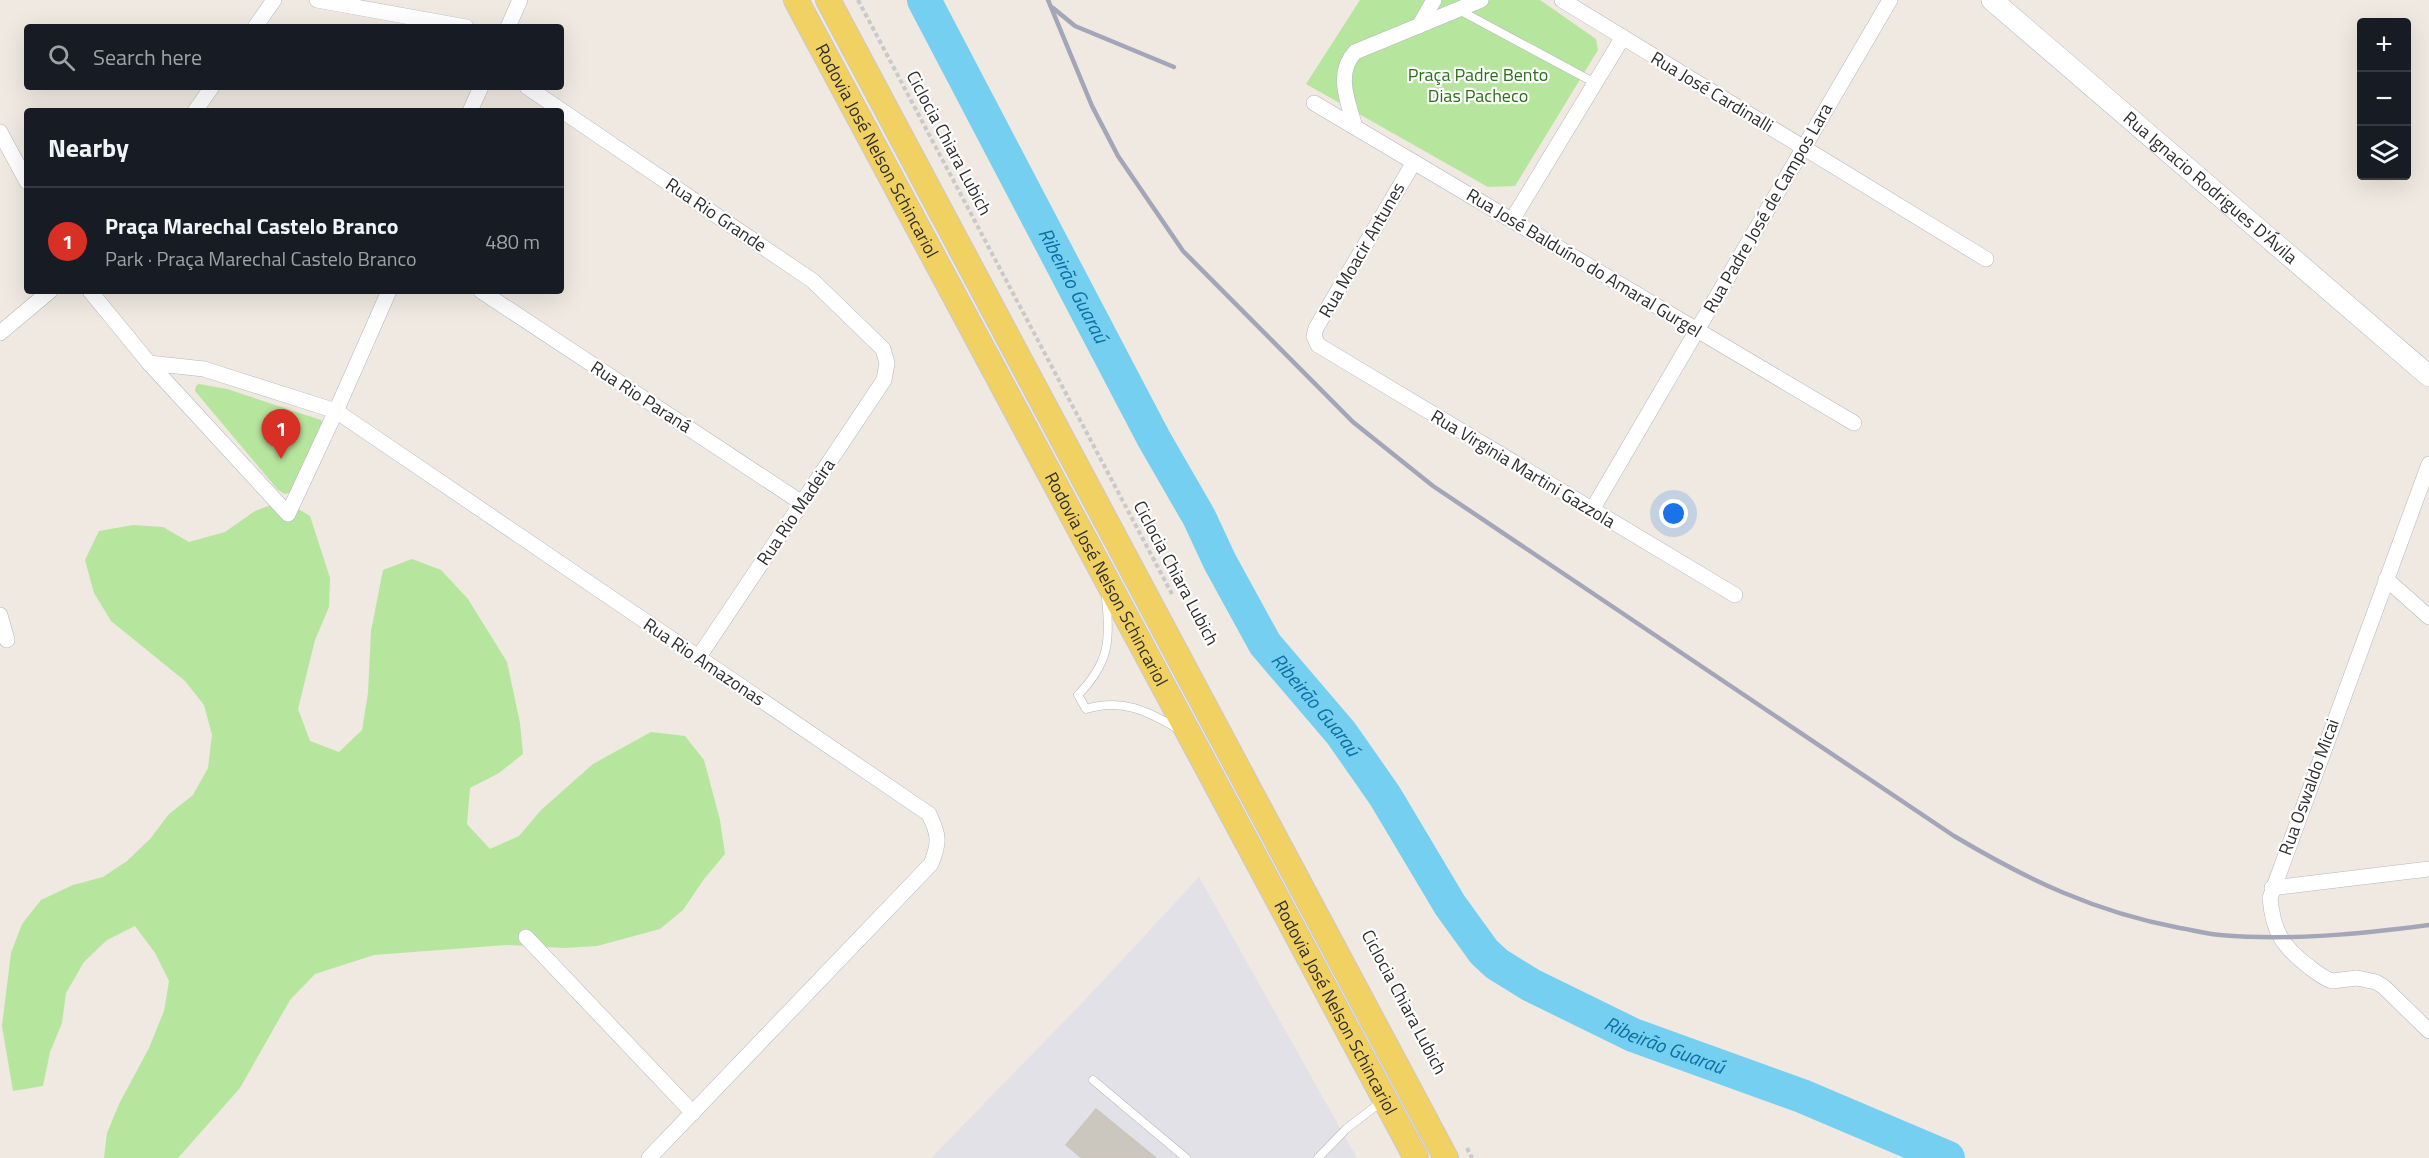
<!DOCTYPE html>
<meta charset="utf-8">
<style>
body{margin:0;font-family:"Titillium Web",sans-serif;background:#242831;color:#f1f3f6}
.controls{position:absolute;right:18px;top:18px;display:grid;overflow:hidden;border-radius:6px;box-shadow:0 6px 24px #0002}
.controls button{width:54px;height:54px;display:grid;place-items:center;padding:0;border:0;border-bottom:2px solid #363941;background:#171b24;color:#f1f3f6;font:30px sans-serif}
.you{position:absolute;left:1674px;top:514px;width:21px;height:21px;margin:-15px;border:4px solid #fff;border-radius:50%;background:#1a73e8;box-shadow:0 0 0 9px #1a73e833}
.badge{display:grid;place-items:center;width:39px;height:39px;border-radius:50%;background:#d93025;color:#fff;font-size:20px;font-weight:700}
.pin{position:absolute;translate:-50% -50px;filter:drop-shadow(0 2px 3px #0008)}
.pin::after{content:'';position:absolute;top:32px;width:21px;height:18px;background:inherit;clip-path:polygon(0 0,100% 0,50% 100%)}
.list{margin:0;padding:0;list-style:none}
h2{display:flex;justify-content:space-between;align-items:center;height:78px;margin:0;padding:0 24px;font-size:26px}
h2 small{font-size:20px;font-weight:400;color:#9ea1a6}
.list li{display:grid;grid-template-columns:39px 1fr auto;gap:18px;align-items:center;box-sizing:border-box;height:108px;padding:0 24px;border-top:2px solid #363941}
.list b{display:block;font-size:22px;white-space:nowrap}
.list p{margin:0;font-size:20px;white-space:nowrap;color:#9ea1a6}
.list em{font-size:20px;font-style:normal;color:#9ea1a6}
.icon{flex:none;width:33px;height:33px;fill:none;stroke:currentColor;stroke-width:2;stroke-linecap:round;stroke-linejoin:round}
.map{position:relative;flex:none;width:2429px;height:1158px;overflow:hidden}
.search{position:absolute;background:#171b24;box-shadow:0 6px 24px #0002;left:24px;top:24px;width:540px;height:66px;display:flex;align-items:center;gap:15px;box-sizing:border-box;padding:0 21px;border-radius:6px;color:#9ea1a6;font-size:22px}
.panel{position:absolute;background:#171b24;box-shadow:0 6px 24px #0002;left:24px;top:108px;width:540px;height:186px;border-radius:6px}
.map>svg:first-child{display:block}
.industrial{fill:#e3e1e8}
.green{fill:#b6e59e}
.lines{fill:none;stroke-linecap:round;stroke-linejoin:round}
.river{stroke:#75cff0;stroke-width:34}
.building{fill:#cbc7bf;stroke:#cbc5ba;stroke-width:1.5}
.lane-casing{stroke:#b4b7c1;stroke-width:9}
.street-casing{stroke:#b4b7c1;stroke-width:16}
.secondary-casing{stroke:#b4b7c1;stroke-width:22}
.primary-casing{stroke:#c9c9c9;stroke-width:26}
.path{stroke:#c9c9c9;stroke-width:4;stroke-dasharray:4.5 3;stroke-linecap:butt}
.lane{stroke:#fff;stroke-width:8}
.street{stroke:#fff;stroke-width:15}
.secondary{stroke:#fff;stroke-width:21}
.primary{stroke:#f2d163;stroke-width:24}
.rail{stroke:#a3a6b8;stroke-width:4.5}
.labels{text-anchor:middle;stroke-width:4.5;stroke-linejoin:round;paint-order:stroke}
.park-label{font-size:18px;fill:#2c6e1b;stroke:#fff}
.street-label{font-size:18px;fill:#2e2e2e;stroke:#fff}
.water-label{font-size:20px;font-style:italic;fill:#0d6fa3;stroke:#fff}
</style>
<div class="map">
<svg width="2429" height="1158" viewBox="0 0 2429 1158">
<rect width="100%" height="100%" fill="#efe9e1"/>
<polygon class="industrial" points="1199,877 1357,1158 931,1158 1084,1001"/>
<g class="green">
<polygon points="1360,0 1540,0 1596,39 1598,50 1515,186 1488,187 1306,84"/>
<polygon points="199,384 227,389 321,420 323,423 292,492 285,494 278,490 195,391 196,386"/>
<polygon points="284,500 310,516 330,578 329,607 315,640 298,709 310,741 339,752 362,730 368,693 371,631 383,570 412,559 441,570 468,599 507,662 520,723 523,754 499,773 470,788 467,824 490,849 519,836 541,810 593,764 651,732 685,736 704,760 720,820 725,854 704,879 683,910 660,929 597,946 565,948 506,945 374,955 315,974 290,1000 240,1088 178,1158 104,1158 107,1133 119,1104 149,1048 164,1011 169,981 155,953 135,926 107,940 84,962 66,993 62,1023 50,1052 43,1086 13,1091 2,1026 11,953 22,924 41,900 73,885 103,877 127,861 150,839 169,814 193,795 208,768 212,735 204,705 185,681 111,621 94,593 85,560 99,531 133,525 163,527 189,542 225,532 255,511"/>
</g>
<g class="lines">
<path class="river" id="s1" d="M924 0 1154 439 1199 517 1220 562 1265 644 1341 733 1362 763 1385 796 1450 905 1484 952 1497 964 1531 985 1633 1035 1802 1096 1948 1158"/>
</g>
<polygon class="building" points="1096,1109 1156,1158 1082,1158 1066,1145"/>
<g class="lines">
<defs>
<g id="lane">
<polyline points="1459,10 1595,83"/>
<path d="M1106 597C1110 641 1110 662 1078 695L1086 709C1122 698 1148 711 1178 729"/>
<polyline points="1093,1080 1186,1158"/>
<polyline points="1318,1158 1346,1129 1381,1102"/>
</g>
<g id="street">
<polyline points="317,0 466,27"/>
<polyline points="1562,0 1986,259"/>
<polyline points="1419,26 1434,0"/>
<polyline points="255,27 274,0"/>
<polyline points="508,27 520,0"/>
<polyline points="527,87 813,281 883,349 887,363 884,380 698,658"/>
<polyline points="1314,103 1854,423"/>
<polyline points="195,111 212,87"/>
<polyline points="470,111 481,87"/>
<path d="M1355 127C1348 101 1335 74 1355 52L1481 0"/>
<polyline points="0,132 27,182"/>
<polyline points="1414,162 1316,328 1314,336 1318,345 1735,595"/>
<polyline points="1512,220 1623,37"/>
<path d="M90 291 149 363 204 369 336 411 929 814C939 835 940 842 931 864L649 1158"/>
<polyline points="481,291 802,503"/>
<polyline points="0,333 50,291"/>
<polyline points="149,363 288,514 336,411 389,291"/>
<path d="M2429 464 2270 898C2273 931 2282 946 2308 966 2316 972 2323 978 2332 981L2357 978 2376 982 2384 987 2429 1031"/>
<polyline points="1592,510 1890,0"/>
<polyline points="2386,579 2429,617"/>
<polyline points="0,615 7,640"/>
<polyline points="2272,888 2429,869"/>
<polyline points="526,937 693,1113"/>
</g>
<g id="secondary">
<path id="s2" d="M1992 0 2429 376"/>
</g>
<g id="primary">
<path id="s3" d="M796 0 1416 1158"/>
<polyline points="828,0 1446,1158"/>
</g>
</defs>
<use href="#lane" class="lane-casing"/>
<use href="#street" class="street-casing"/>
<use href="#secondary" class="secondary-casing"/>
<use href="#primary" class="primary-casing"/>
<g class="path">
<polyline points="858,0 1173,596"/>
<polyline points="1467,1148 1472,1158"/>
</g>
<use href="#lane" class="lane"/>
<use href="#street" class="street"/>
<use href="#secondary" class="secondary"/>
<use href="#primary" class="primary"/>
<g class="rail">
<path d="M1048 0 1092 106 1118 156 1183 251 1353 422 1433 486 1954 836C2028 880 2095 912 2180 928 2193 930 2207 934 2220 935 2290 941 2360 934 2429 925"/>
<polyline points="1053,8 1075,26 1174,67"/>
</g>
</g>
<g class="labels">
<g class="park-label">
<text x="1478" y="81">Praça Padre Bento<tspan x="1478" dy="21">Dias Pacheco</tspan></text>
</g>
<g class="street-label">
<text transform="translate(1712 92) rotate(31)" y="6">Rua José Cardinalli</text>
<text transform="translate(949 143) rotate(62)" y="6">Ciclocia Chiara Lubich</text>
<text dy="6" stroke="none"><textPath href="#s3" startOffset="171">Rodovia José Nelson Schincariol</textPath></text>
<text dy="6" stroke="none"><textPath href="#s2" startOffset="288">Rua Ignacio Rodrigues D'Ávila</textPath></text>
<text transform="translate(1768 208) rotate(-60)" y="6">Rua Padre José de Campos Lara</text>
<text transform="translate(716 215) rotate(34)" y="6">Rua Rio Grande</text>
<text transform="translate(1362 250) rotate(-60)" y="6">Rua Moacir Antunes</text>
<text transform="translate(1584 263) rotate(31)" y="6">Rua José Balduíno do Amaral Gurgel</text>
<text transform="translate(641 397) rotate(33)" y="6">Rua Rio Paraná</text>
<text transform="translate(1523 469) rotate(31)" y="6">Rua Virginia Martini Gazzola</text>
<text transform="translate(796 512) rotate(-56)" y="6">Rua Rio Madeira</text>
<text transform="translate(1176 573) rotate(62)" y="6">Ciclocia Chiara Lubich</text>
<text dy="6" stroke="none"><textPath href="#s3" startOffset="657">Rodovia José Nelson Schincariol</textPath></text>
<text transform="translate(704 662) rotate(34)" y="6">Rua Rio Amazonas</text>
<text transform="translate(2309 787) rotate(-70)" y="6">Rua Oswaldo Micai</text>
<text transform="translate(1404 1002) rotate(62)" y="6">Ciclocia Chiara Lubich</text>
<text dy="6" stroke="none"><textPath href="#s3" startOffset="1143">Rodovia José Nelson Schincariol</textPath></text>
</g>
<g class="water-label">
<text dy="7" stroke="none"><textPath href="#s1" startOffset="322">Ribeirão Guaraú</textPath></text>
<text dy="7" stroke="none"><textPath href="#s1" startOffset="808">Ribeirão Guaraú</textPath></text>
<text dy="7" stroke="none"><textPath href="#s1" startOffset="1312">Ribeirão Guaraú</textPath></text>
</g>
</g>
</svg>
<div class="controls">
<button>+</button>
<button>−</button>
<button><svg class="icon" aria-label="layers" viewBox="0 0 24 24"><path d="M12 4l9 5-9 5-9-5zM3 14l9 5 9-5"/></svg></button>
</div>
<div class="you"></div>
<div class="pin badge" style="left:281px;top:459px">1</div>
<div class="search"><svg class="icon" aria-label="search" viewBox="0 0 24 24"><circle cx="10" cy="10" r="6"/><path d="M15 15l6 6"/></svg>Search here</div>
<section class="panel">
<h2>Nearby<small></small></h2>
<ul class="list">
<li><span class="badge">1</span><div><b>Praça Marechal Castelo Branco</b><p>Park · Praça Marechal Castelo Branco</p></div><em>480 m</em></li>
</ul>
</section>
</div>
